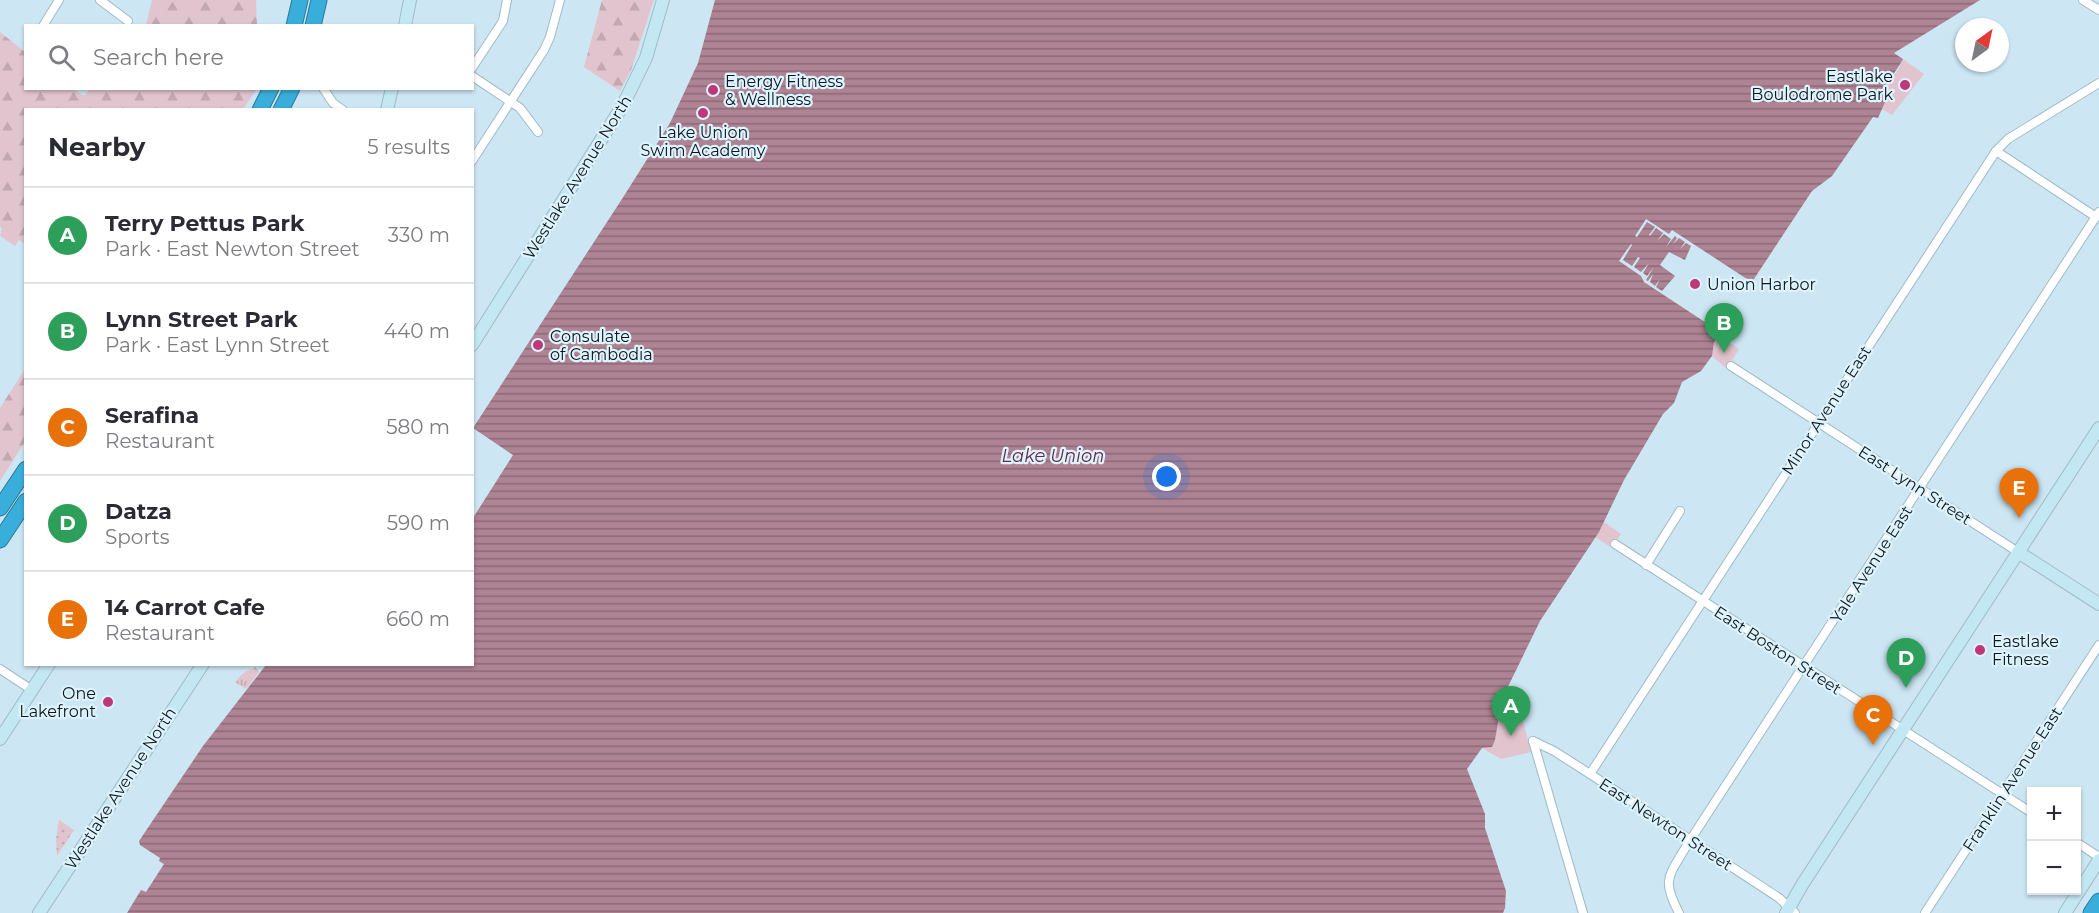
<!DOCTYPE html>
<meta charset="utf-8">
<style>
body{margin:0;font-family:Montserrat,sans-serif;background:#f2f2f3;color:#2b2b33}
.controls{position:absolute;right:18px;bottom:18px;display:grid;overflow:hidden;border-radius:0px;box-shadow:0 2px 4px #0004}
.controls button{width:54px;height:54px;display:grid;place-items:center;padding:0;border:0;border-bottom:2px solid #e1e1e2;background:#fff;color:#2b2b33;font:30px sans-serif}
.compass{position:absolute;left:1955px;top:18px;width:54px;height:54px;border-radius:50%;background:#fff;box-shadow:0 2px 4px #0004;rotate:33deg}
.you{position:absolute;left:1167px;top:477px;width:21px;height:21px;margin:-15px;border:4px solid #fff;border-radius:50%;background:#1a73e8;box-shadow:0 0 0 9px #1a73e833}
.badge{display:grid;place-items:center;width:39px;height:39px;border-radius:50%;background:#bd3779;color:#fff;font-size:20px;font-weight:700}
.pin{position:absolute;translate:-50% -50px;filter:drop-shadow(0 2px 3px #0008)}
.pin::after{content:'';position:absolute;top:32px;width:21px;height:18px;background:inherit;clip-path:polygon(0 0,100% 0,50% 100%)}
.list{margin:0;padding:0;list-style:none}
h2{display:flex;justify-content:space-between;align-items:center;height:78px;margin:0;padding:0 24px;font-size:26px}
h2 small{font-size:20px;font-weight:400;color:#7c7c81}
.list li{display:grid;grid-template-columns:39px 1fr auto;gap:18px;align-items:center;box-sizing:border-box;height:96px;padding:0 24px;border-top:2px solid #e1e1e2}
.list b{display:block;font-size:22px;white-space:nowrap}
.list p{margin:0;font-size:20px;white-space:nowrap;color:#7c7c81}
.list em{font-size:20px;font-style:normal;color:#7c7c81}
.icon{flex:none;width:33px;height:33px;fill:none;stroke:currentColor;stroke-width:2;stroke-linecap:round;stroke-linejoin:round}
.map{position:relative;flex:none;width:2099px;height:913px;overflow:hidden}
.search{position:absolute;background:#fff;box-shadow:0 2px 4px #0004;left:24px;top:24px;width:450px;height:66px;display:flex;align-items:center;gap:15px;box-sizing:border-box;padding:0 21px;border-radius:0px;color:#7c7c81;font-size:22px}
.panel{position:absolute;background:#fff;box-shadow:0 2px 4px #0004;left:24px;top:108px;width:450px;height:558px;border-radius:0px}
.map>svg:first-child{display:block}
.grass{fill:url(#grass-tufts)}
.forest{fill:url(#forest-firs)}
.park{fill:#e2c4cf}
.garden{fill:url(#garden-dots)}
.water{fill:url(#water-rules)}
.pier{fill:#cce6f3}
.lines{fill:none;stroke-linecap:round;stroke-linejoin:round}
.street-casing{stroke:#a0bac6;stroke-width:10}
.secondary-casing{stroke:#a0bac6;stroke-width:14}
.highway-casing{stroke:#2b7998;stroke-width:17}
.street{stroke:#fff;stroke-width:8}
.secondary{stroke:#c4e7f4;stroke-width:12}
.highway{stroke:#3aaedb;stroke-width:15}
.poi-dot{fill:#bd3779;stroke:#ddf3fd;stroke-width:2}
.labels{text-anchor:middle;stroke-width:4.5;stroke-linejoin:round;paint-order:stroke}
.poi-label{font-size:16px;fill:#0e171c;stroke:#ddf3fd;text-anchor:start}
.street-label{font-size:16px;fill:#0e171c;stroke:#ddf3fd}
.water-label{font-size:18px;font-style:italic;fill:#642c45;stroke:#ddf3fd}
</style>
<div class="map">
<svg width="2099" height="913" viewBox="0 0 2099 913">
<defs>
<pattern id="grass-tufts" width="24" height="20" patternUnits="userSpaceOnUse" patternTransform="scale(1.5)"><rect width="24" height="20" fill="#e2c4cf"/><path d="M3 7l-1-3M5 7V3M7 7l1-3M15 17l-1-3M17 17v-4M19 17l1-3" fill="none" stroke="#c1a8b1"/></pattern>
<pattern id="forest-firs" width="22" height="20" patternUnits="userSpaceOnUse" patternTransform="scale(1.5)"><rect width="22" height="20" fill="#e2c4cf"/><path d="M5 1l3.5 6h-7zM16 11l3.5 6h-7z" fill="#c1a8b1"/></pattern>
<pattern id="garden-dots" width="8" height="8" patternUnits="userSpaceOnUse" patternTransform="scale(1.5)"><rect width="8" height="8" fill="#e2c4cf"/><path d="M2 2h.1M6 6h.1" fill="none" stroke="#c1a8b1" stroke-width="1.8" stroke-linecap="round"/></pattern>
<pattern id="water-rules" width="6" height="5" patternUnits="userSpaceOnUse" patternTransform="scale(1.5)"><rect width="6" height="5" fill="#ae8393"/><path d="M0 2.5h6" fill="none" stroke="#8c6a77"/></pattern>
</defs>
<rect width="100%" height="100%" fill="#cce6f3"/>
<polygon class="grass" points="255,667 259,672 246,689 235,682 242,674"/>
<g class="forest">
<polygon points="152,0 256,0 257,25 146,25"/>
<polygon points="602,0 654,0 631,70 620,91 584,67"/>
<polygon points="0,32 25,52 26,88 74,89 84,96 91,88 257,89 243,109 26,110 25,244 0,227"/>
<polygon points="25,369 25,442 0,481 0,408"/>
</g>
<g class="park">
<polygon points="1903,59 1924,74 1892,115 1882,109 1886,100 1883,90 1898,70"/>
<polygon points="2,228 19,239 15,246 0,236"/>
<polygon points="1719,336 1739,349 1727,369 1712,356 1714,342"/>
<polygon points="1604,522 1621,534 1612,548 1595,537"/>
<polygon points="1498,720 1508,725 1523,721 1531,752 1501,759 1482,748 1492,746 1495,740"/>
</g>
<polygon class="garden" points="59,820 74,830 57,856 56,840"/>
<path class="water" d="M715 0H1980L1894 53 1903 59C1897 71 1888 79 1883 90L1886 100 1878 118 1873 117 1832 176 1812 191 1721 329 1719 336 1714 342 1712 356 1701 371 1682 382 1674 403 1663 414 1624 480 1599 532 1540 621 1502 699 1495 740 1492 747 1482 748 1467 769 1485 814V828L1506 891 1505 908 1503 913H127L141 890 146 892 164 864 159 861 160 858 140 845 139 841 203 746 266 665 472 664 473 518 513 455 473 428 622 199 670 123 698 63Z"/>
<polygon class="pier" points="1646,219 1669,234 1672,230 1753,283 1720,332 1644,282 1641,276 1619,261 1631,244 1632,245 1623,260 1632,266 1638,257 1640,258 1634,267 1641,272 1649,263 1643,273 1647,276 1654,267 1646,280 1648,281 1653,274 1650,282 1655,286 1660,279 1656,287 1662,291 1675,276 1660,265 1669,252 1685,260 1691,246 1686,243 1680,249 1685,242 1679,238 1673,244 1677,238 1675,236 1666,247 1671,239 1664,234 1657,241 1663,233 1656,228 1650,236 1649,235 1655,227 1647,222 1637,237 1635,236"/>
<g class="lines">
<defs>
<g id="street">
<polyline points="100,0 128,21"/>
<polyline points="2083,0 2099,10"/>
<polyline points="43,26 59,0"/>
<polyline points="472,68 503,21 507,0"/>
<polyline points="472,76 520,108 538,132"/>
<polyline points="323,88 333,103 343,110"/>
<polyline points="1996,151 2096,217"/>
<polyline points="472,161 544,50 550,37 560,0"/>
<polyline points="1731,366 2018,552"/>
<polyline points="1615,544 2032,813"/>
<polyline points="1646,565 1680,511"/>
<polyline points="0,669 32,690"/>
<polyline points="1533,741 1554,751 1590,774 1779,898 1795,913"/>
<polyline points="1533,741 1583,913"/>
<polyline points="1590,774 1996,151 2008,139 2099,83"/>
<polyline points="2076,842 2099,857"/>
<path d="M1679 913C1661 879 1669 876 1687 845L2099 212"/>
<polyline points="1925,913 2099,645"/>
</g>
<g id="secondary">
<polyline points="405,26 410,0"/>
<polyline points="387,110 392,88"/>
<polyline points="472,345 623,105 646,58 663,0"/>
<polyline points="2018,552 2099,604"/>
<polyline points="0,739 49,664"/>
<polyline points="39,913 203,664"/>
<polyline points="1786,913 1802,885 2099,428"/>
<polyline points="2065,913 2099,860"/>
</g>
<g id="highway">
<polyline points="294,26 300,0"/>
<polyline points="313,26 319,0"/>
<polyline points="260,110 271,88"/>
<polyline points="281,110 292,88"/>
<polyline points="0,508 26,469"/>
<polyline points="0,540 26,501"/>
<polyline points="2091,913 2099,901"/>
</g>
</defs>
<use href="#street" class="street-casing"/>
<use href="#secondary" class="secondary-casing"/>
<use href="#highway" class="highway-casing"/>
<use href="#street" class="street"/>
<use href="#secondary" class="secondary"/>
<use href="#highway" class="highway"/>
</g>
<g class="poi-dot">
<circle cx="1905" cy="85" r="6"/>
<circle cx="713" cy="90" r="6"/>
<circle cx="703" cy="113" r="6"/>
<circle cx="1695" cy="284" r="6"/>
<circle cx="538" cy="345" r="6"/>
<circle cx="1980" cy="650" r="6"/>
<circle cx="108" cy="702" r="6"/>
</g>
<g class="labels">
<g class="poi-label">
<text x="1893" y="82" text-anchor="end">Eastlake<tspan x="1893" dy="18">Boulodrome Park</tspan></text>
<text x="725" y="87">Energy Fitness<tspan x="725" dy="18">&amp; Wellness</tspan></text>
<text x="703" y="138" text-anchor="middle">Lake Union<tspan x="703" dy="18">Swim Academy</tspan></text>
<text x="1707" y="290">Union Harbor</text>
<text x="550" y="342">Consulate<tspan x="550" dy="18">of Cambodia</tspan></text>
<text x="1992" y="647">Eastlake<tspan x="1992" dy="18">Fitness</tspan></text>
<text x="96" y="699" text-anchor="end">One<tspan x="96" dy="18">Lakefront</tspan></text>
</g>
<g class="street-label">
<text transform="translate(577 177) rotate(-58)" y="6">Westlake Avenue North</text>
<text transform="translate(1826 410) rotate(-57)" y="6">Minor Avenue East</text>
<text transform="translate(1915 485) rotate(33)" y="6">East Lynn Street</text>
<text transform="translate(1871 564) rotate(-57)" y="6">Yale Avenue East</text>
<text transform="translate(1778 650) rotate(33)" y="6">East Boston Street</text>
<text transform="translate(2012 779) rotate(-57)" y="6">Franklin Avenue East</text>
<text transform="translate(120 788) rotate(-57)" y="6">Westlake Avenue North</text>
<text transform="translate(1666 824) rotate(33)" y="6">East Newton Street</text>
</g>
<g class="water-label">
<text x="1053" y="462">Lake Union</text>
</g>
</g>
</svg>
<div class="controls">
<button>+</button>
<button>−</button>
</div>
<svg class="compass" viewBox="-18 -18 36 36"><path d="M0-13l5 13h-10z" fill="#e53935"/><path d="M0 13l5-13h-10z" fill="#7c7c81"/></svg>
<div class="you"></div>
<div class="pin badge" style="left:1511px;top:736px;background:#2e9e5b">A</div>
<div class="pin badge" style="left:1724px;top:353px;background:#2e9e5b">B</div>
<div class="pin badge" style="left:1873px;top:745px;background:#e8710a">C</div>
<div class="pin badge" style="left:1906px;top:688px;background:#2e9e5b">D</div>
<div class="pin badge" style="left:2019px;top:518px;background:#e8710a">E</div>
<div class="search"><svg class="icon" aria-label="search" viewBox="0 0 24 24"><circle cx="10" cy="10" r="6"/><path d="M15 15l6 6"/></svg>Search here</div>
<section class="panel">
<h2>Nearby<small>5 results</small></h2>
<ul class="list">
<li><span class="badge" style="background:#2e9e5b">A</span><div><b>Terry Pettus Park</b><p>Park · East Newton Street</p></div><em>330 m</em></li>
<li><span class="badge" style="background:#2e9e5b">B</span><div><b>Lynn Street Park</b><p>Park · East Lynn Street</p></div><em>440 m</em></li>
<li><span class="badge" style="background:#e8710a">C</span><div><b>Serafina</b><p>Restaurant</p></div><em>580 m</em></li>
<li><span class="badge" style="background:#2e9e5b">D</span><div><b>Datza</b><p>Sports</p></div><em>590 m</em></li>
<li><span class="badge" style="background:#e8710a">E</span><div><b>14 Carrot Cafe</b><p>Restaurant</p></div><em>660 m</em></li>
</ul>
</section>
</div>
